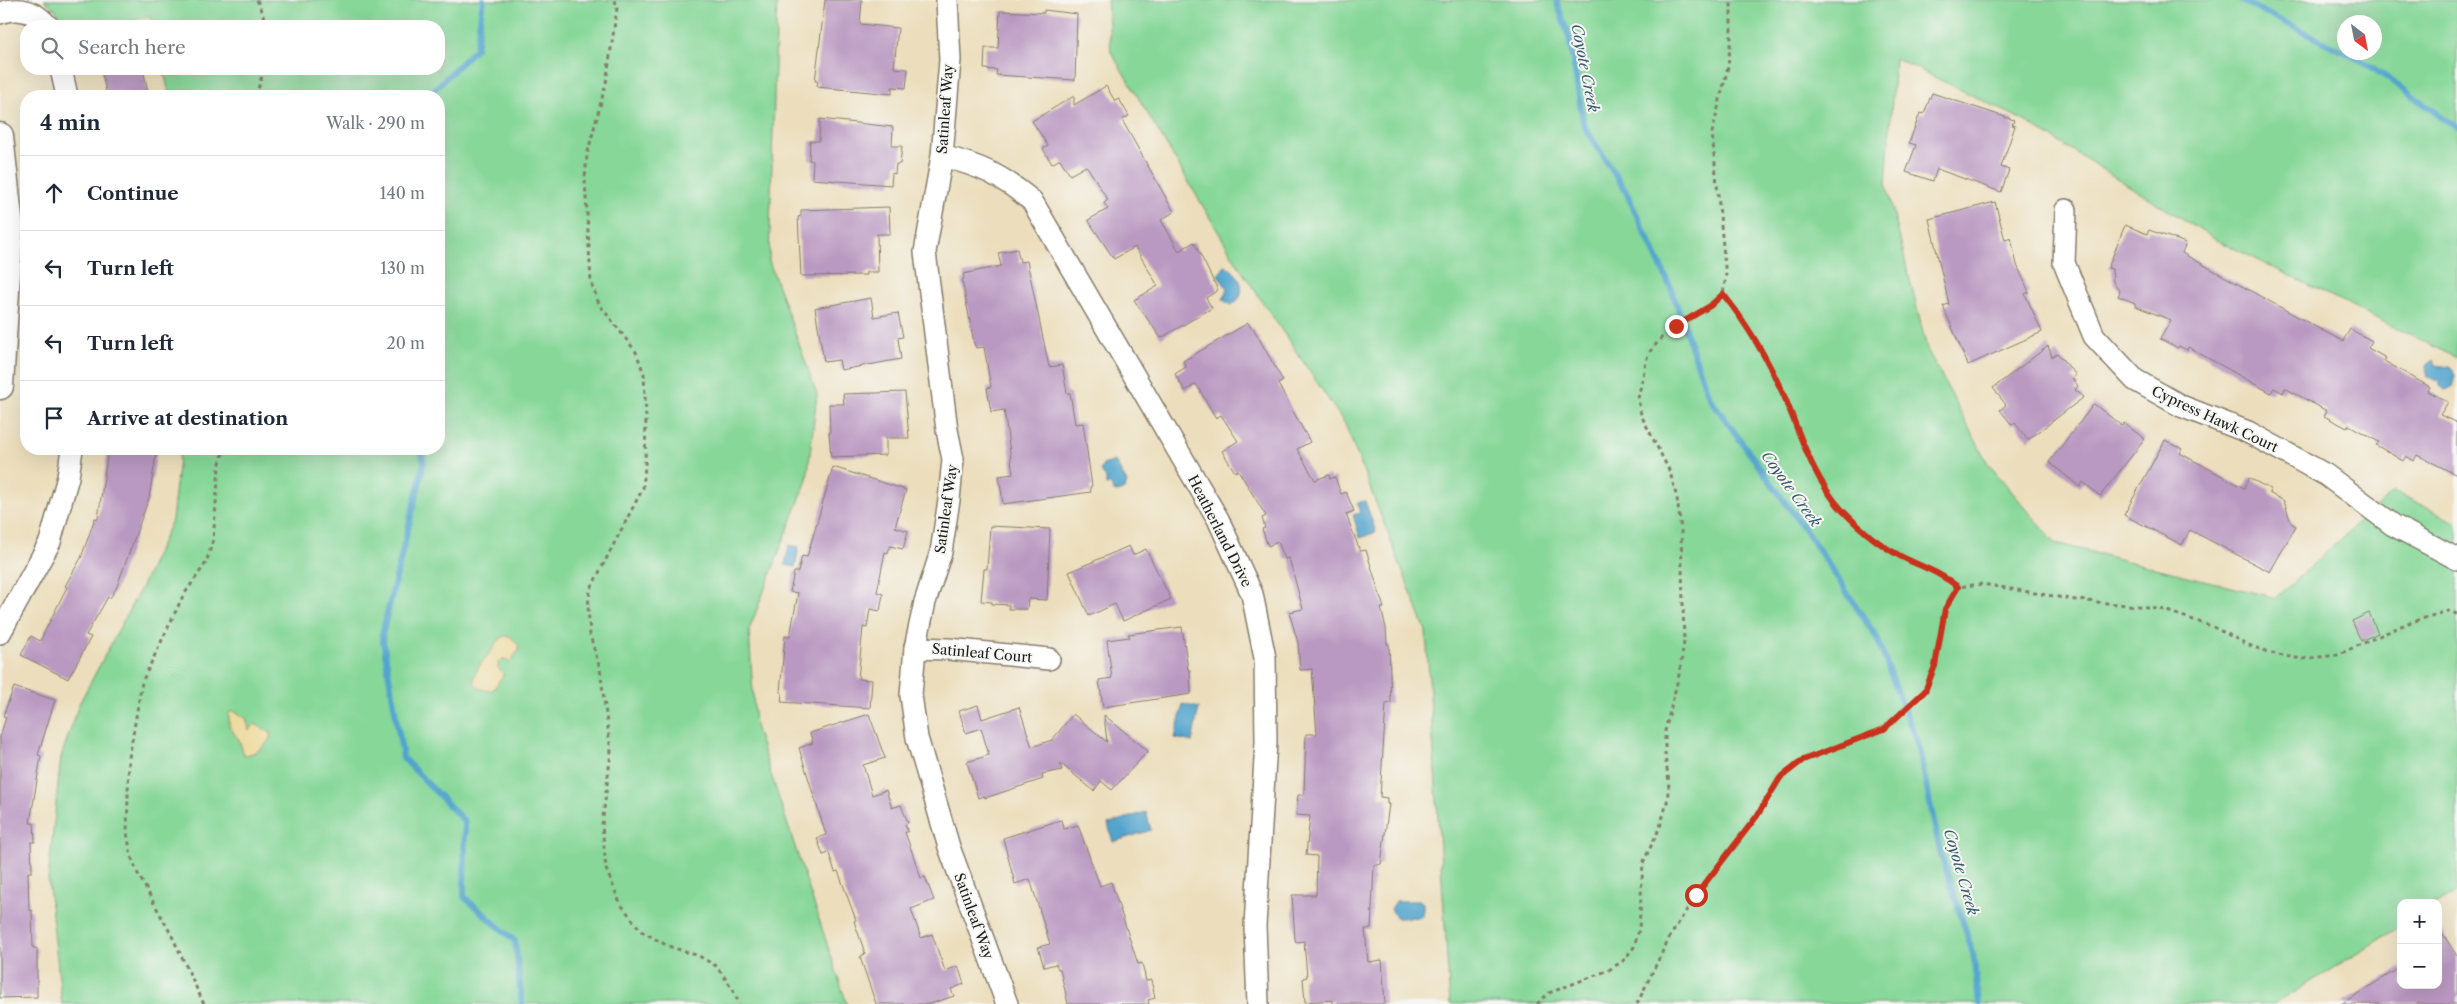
<!DOCTYPE html>
<meta charset="utf-8">
<style>
body{margin:0;font-family:"Libre Caslon Text",serif;background:#f2f2f3;color:#1f2937}
.controls{position:absolute;right:15px;bottom:15px;display:grid;overflow:hidden;border-radius:10px;box-shadow:0 5px 20px #0002}
.controls button{width:45px;height:45px;display:grid;place-items:center;padding:0;border:0;border-bottom:1px solid #e0e1e3;background:#fff;color:#1f2937;font:25px sans-serif}
.compass{position:absolute;left:2337px;top:15px;width:45px;height:45px;border-radius:50%;background:#fff;box-shadow:0 5px 20px #0002;rotate:148deg}
.stop{position:absolute;width:15px;height:15px;margin:-11px;border:4px solid #c8321e;border-radius:50%;background:#fff}
.stop.end{background:#c8321e;border-color:#fff;box-shadow:0 1px 5px #0008}
.list{margin:0;padding:0;list-style:none}
h2{display:flex;justify-content:space-between;align-items:center;height:65px;margin:0;padding:0 20px;font-size:21px}
h2 small{font-size:16px;font-weight:400;color:#747a83}
.list li{display:grid;grid-template-columns:32px 1fr auto;gap:15px;align-items:center;box-sizing:border-box;height:75px;padding:0 20px;border-top:1px solid #e0e1e3}
.list b{display:block;font-size:19px;white-space:nowrap}
.list em{font-size:16px;font-style:normal;color:#747a83}
.icon{flex:none;width:28px;height:28px;fill:none;stroke:currentColor;stroke-width:2;stroke-linecap:round;stroke-linejoin:round}
.map{position:relative;flex:none;width:2457px;height:1004px;overflow:hidden}
.search{position:absolute;background:#fff;box-shadow:0 5px 20px #0002;left:20px;top:20px;width:425px;height:55px;display:flex;align-items:center;gap:12px;box-sizing:border-box;padding:0 18px;border-radius:20px;color:#747a83;font-size:19px}
.panel{position:absolute;background:#fff;box-shadow:0 5px 20px #0002;left:20px;top:90px;width:425px;height:365px;border-radius:20px}
.map>svg:first-child{display:block}
.green{fill:#86d798;stroke:#517a5a;fill-rule:evenodd}
.sand{fill:#eeda9e;stroke:#857b5d}
.water{fill:#52a4cd;stroke:#376074}
.lines{fill:none;stroke-linecap:round;stroke-linejoin:round}
.stream{stroke:#52a4cd;stroke-width:6}
.building{fill:#b998c1}
.minor-casing{stroke:#847d6c;stroke-width:24}
.tertiary-casing{stroke:#847d6c;stroke-width:29}
.path{stroke:#847d6c;stroke-width:3;stroke-dasharray:4 4;stroke-linecap:butt}
.minor{stroke:#fff;stroke-width:21}
.tertiary{stroke:#fff;stroke-width:26}
.route{stroke:#c8321e;stroke-width:6}
.labels{text-anchor:middle;stroke-width:4;stroke-linejoin:round;paint-order:stroke}
.street-label{font-size:14px;fill:#1c1c1c;stroke:#f6f6f2}
.water-label{font-size:15px;font-style:italic;fill:#34596c;stroke:#f6f6f2}
</style>
<div class="map">
<svg width="2457" height="1004" viewBox="0 0 2457 1004">
<rect width="100%" height="100%" fill="#f6f6f2"/>
<filter id="ink" filterUnits="userSpaceOnUse"><feTurbulence type="fractalNoise" baseFrequency=".02" numOctaves="2"/><feDisplacementMap in="SourceGraphic" scale="10" xChannelSelector="R" yChannelSelector="G"/><feConvolveMatrix kernelMatrix="1 2 1 2 8 2 1 2 1" color-interpolation-filters="sRGB"/></filter>
<filter id="wash" filterUnits="userSpaceOnUse"><feTurbulence type="fractalNoise" baseFrequency=".0096" numOctaves="4" result="noise"/><feDisplacementMap in="SourceGraphic" scale="20" xChannelSelector="R" yChannelSelector="G"/><feGaussianBlur stdDeviation="1.12" result="paint"/><feColorMatrix in="noise" values="0 0 0 0 0 0 0 0 0 0 0 0 0 0 0 0 0 1.4 0 .05"/><feComposite in="paint" operator="in"/></filter>
<g filter="url(#wash)">
<rect width="100%" height="100%" fill="#ecdebc"/>
<g class="green">
<polygon points="44,0 777,0 769,261 817,394 807,480 749,630 755,726 847,1004 62,1004 48,879 61,757 79,704 144,582 172,520 180,449 439,449 439,96 170,96 163,69 439,69 439,26 153,26 150,17 109,26 66,26 54,8"/>
<path d="M1107 0H2457V358L2211 237 2025 121 1895 58 1886 183 1927 349 1987 462 2055 543 2276 598 2394 491 2457 523V891L2438 903H2401V926L2275 1004H1450L1426 631 1345 424 1241 270 1111 52ZM2344 22H2374V52H2344Z"/>
</g>
<g class="sand">
<path d="M504 636H510L519 646V650L510 662 503 659 498 662V668L504 674 493 690C488 691 482 690 478 687 465 677 489 655 495 646L494 644Z"/>
<path d="M233 711 246 718 249 730 255 724 271 733C270 745 256 754 244 755L239 740 229 726V713Z"/>
</g>
<g class="water">
<path d="M1225 266C1242 273 1249 296 1231 305L1223 300 1227 288 1218 275Z"/>
<polygon points="2434,360 2436,365 2449,367 2455,375 2452,387 2446,390 2440,386 2440,382 2428,377 2426,366"/>
<polygon points="1115,461 1127,483 1124,489 1118,492 1113,491 1111,485 1106,485 1106,478 1100,471 1103,465"/>
<polygon points="1365,501 1376,532 1360,538 1353,515 1360,513 1357,503"/>
<polygon points="789,545 799,547 795,567 785,565"/>
<polygon points="1183,704 1199,708 1192,742 1175,738"/>
<polygon points="1146,812 1151,830 1113,842 1108,824"/>
<polygon points="1396,901 1421,901 1423,903 1423,915 1421,917 1397,918 1391,909"/>
</g>
<g class="lines">
<g class="stream">
<polyline points="1556,0 1569,37 1584,126 1626,192 1670,286 1709,397 1809,535 1877,638 1918,745 1940,851 1973,953 1979,1004"/>
<polyline points="2240,0 2366,63 2457,127"/>
<polyline points="428,96 476,48 483,0"/>
<polyline points="421,449 424,463 382,635 403,758 465,822 464,897 515,941 522,1004"/>
</g>
</g>
<g id="blocks">
<g class="building">
<polygon points="825,0 862,0 860,24 898,28 894,68 908,69 906,88 892,87 892,94 817,87 818,81 815,81"/>
<polygon points="1044,10 1077,14 1075,80 996,75 997,70 984,69 985,48 998,48 1000,11 1044,13"/>
<polygon points="101,69 143,69 149,96 107,96"/>
<polygon points="1106,86 1115,101 1119,99 1129,116 1122,120 1174,212 1161,220 1179,251 1194,242 1218,290 1206,298 1212,308 1161,338 1134,300 1158,286 1135,247 1114,259 1088,220 1108,209 1104,203 1108,200 1088,168 1086,166 1070,175 1060,159 1052,164 1043,149 1048,146 1032,121 1074,96 1074,105"/>
<polygon points="1932,93 2014,120 2012,125 2015,126 2001,167 2009,170 2001,192 1937,169 1933,181 1906,172 1916,145 1909,143 1920,113 1924,114"/>
<polygon points="820,119 893,127 892,146 902,146 900,164 896,164 895,174 892,173 891,185 812,179 813,161 809,160 810,141 819,141"/>
<polygon points="1995,202 2005,240 2011,238 2017,265 2029,292 2025,294 2042,332 1968,365 1943,306 1949,304 1929,219"/>
<polygon points="889,207 890,234 877,234 878,272 866,272 866,275 801,276 798,217 801,216 801,210"/>
<polygon points="2125,225 2147,234 2149,230 2186,243 2182,253 2327,333 2343,341 2350,329 2372,341 2368,348 2386,358 2384,361 2430,387 2428,391 2448,402 2440,415 2457,423 2457,475 2417,455 2414,461 2406,456 2403,461 2376,445 2379,442 2349,425 2347,428 2324,416 2327,411 2285,388 2283,393 2274,388 2271,393 2188,347 2187,350 2179,346 2178,348 2160,339 2171,320 2135,306 2135,303 2118,296 2120,292 2113,282 2112,269 2108,268"/>
<polygon points="1017,249 1020,262 1027,261 1049,367 1062,365 1067,393 1070,393 1075,424 1083,423 1092,486 1090,487 1091,492 1003,504 999,476 1013,474 1004,410 991,412 987,388 991,387 984,347 976,348 974,343 962,280 964,279 963,274 1001,266 998,253"/>
<polygon points="871,298 874,317 898,313 903,337 898,338 901,359 841,370 839,360 824,362 815,308"/>
<polygon points="1248,323 1252,329 1253,328 1283,381 1278,384 1310,442 1297,449 1315,480 1329,475 1330,479 1335,477 1341,494 1346,492 1354,511 1346,514 1360,551 1366,550 1384,608 1381,608 1386,628 1387,644 1389,644 1391,703 1386,704 1380,797 1387,798 1387,804 1389,804 1381,864 1374,866 1371,929 1365,929 1368,962 1382,960 1385,1004 1333,1004 1333,1000 1305,1002 1303,978 1307,977 1304,941 1296,942 1295,939 1292,895 1316,895 1317,856 1306,855 1310,816 1296,815 1298,795 1304,795 1306,734 1317,734 1312,669 1300,670 1298,643 1289,612 1303,609 1289,558 1285,559 1278,542 1268,546 1262,529 1265,528 1262,518 1266,516 1238,470 1235,472 1222,451 1238,441 1221,415 1216,418 1196,384 1185,391 1175,374 1186,367 1183,361"/>
<polygon points="2048,346 2052,357 2057,353 2076,375 2072,378 2078,386 2075,390 2084,397 2028,440 2015,423 2012,425 2000,410 2006,405 1993,388"/>
<polygon points="905,392 909,438 886,438 886,455 831,457 829,433 830,433 829,404 844,404 843,394"/>
<polygon points="2094,404 2122,426 2124,423 2145,439 2100,496 2083,482 2080,487 2049,462"/>
<polygon points="2165,440 2182,449 2180,453 2244,488 2249,478 2270,489 2269,493 2284,501 2291,523 2296,526 2270,572 2190,530 2182,545 2124,515"/>
<polygon points="108,449 157,449 149,498 116,589 110,598 108,597 86,635 91,637 68,679 21,655 31,636 40,641 67,587 65,586 81,558 95,518 98,519"/>
<polygon points="833,467 906,490 895,527 908,531 903,549 890,546 888,553 885,552 877,592 883,594 880,611 870,609 867,628 863,627 858,679 872,680 870,708 781,702 782,693 780,692 785,636 790,636 798,593 790,592 794,572 798,572 802,556 807,557"/>
<polygon points="990,526 1050,529 1047,600 1028,599 1027,609 1009,609 1009,605 992,604 992,602 981,601 984,569 987,569"/>
<polygon points="1129,546 1133,555 1146,549 1171,599 1123,621 1115,604 1089,616 1069,572"/>
<polygon points="2369,613 2378,633 2361,641 2352,621"/>
<polygon points="1182,627 1188,670 1190,670 1191,694 1103,707 1099,680 1112,678 1107,640 1130,637 1128,634"/>
<polygon points="14,687 55,700 38,755 41,756 30,823 34,823 35,842 31,842 32,872 28,872 29,910 32,910 33,948 37,948 37,997 0,998 0,737 6,717 3,716"/>
<polygon points="978,705 982,719 1019,707 1032,747 1052,740 1073,714 1107,742 1104,715 1148,751 1112,790 1101,781 1094,791 1060,763 1062,770 1042,774 1043,779 985,798 985,796 978,798 967,762 989,755 981,728 966,733 959,711"/>
<polygon points="869,714 885,758 863,765 872,795 886,790 892,808 901,805 908,823 905,824 908,832 905,832 921,878 925,877 934,900 911,909 921,938 932,934 945,971 958,966 964,984 951,989 954,996 930,1004 876,1004 860,957 865,953 854,921 856,920 838,871 835,872 829,853 823,855 817,838 826,835 799,748 813,743 810,733"/>
<polygon points="1061,820 1064,829 1078,825 1100,886 1111,882 1138,964 1142,963 1146,981 1151,980 1155,998 1148,1000 1149,1004 1068,1004 1060,969 1058,969 1056,964 1044,967 1038,947 1050,944 1030,879 1015,884 1003,838"/>
<polygon points="2438,926 2457,956 2457,1004 2341,1004 2401,967 2401,985 2438,985"/>
</g>
</g>
</g>
<g filter="url(#ink)">
<use href="#blocks" fill-opacity="0" stroke="#847d6c" stroke-width="1"/>
<g class="lines">
<defs>
<g id="minor">
<polyline points="947,0 950,60 942,156 925,252 947,430 953,459 949,500 941,552 925,602 915,648 911,695 917,738 949,847 1007,1004"/>
<path d="M0 13C19 6 35 11 48 26"/>
<polyline points="61,69 67,96"/>
<path d="M942 156C981 166 1001 175 1032 201L1218 519 1252 594 1265 658 1266 742 1255 926 1258 1004"/>
<polyline points="2066,210 2064,263 2094,336 2135,380 2181,406 2248,432 2326,475 2393,525 2457,559"/>
<polyline points="0,633 50,542 68,477 72,449"/>
<polyline points="915,648 948,649 1049,659"/>
</g>
<polyline id="tertiary" points="0,136 10,227 0,386"/>
</defs>
<use href="#minor" class="minor-casing"/>
<use href="#tertiary" class="tertiary-casing"/>
<g class="path">
<polyline points="257,0 267,26"/>
<polyline points="615,0 617,8 606,83 587,155 585,179 591,282 599,304 636,352 644,374 646,419 645,466 643,488 590,590 588,606 590,635 600,669 611,752 602,825 606,869 620,903 641,931 668,946 699,956 716,966 733,989 739,1004"/>
<polyline points="256,96 264,69"/>
<path d="M1723 294C1748 325 1769 362 1785 399 1801 437 1813 477 1842 510 1859 528 1879 546 1902 557 1922 567 1941 572 1959 587L1982 584 2076 600 2158 608 2211 626 2251 646 2278 655 2302 659 2337 655 2408 623 2448 611 2457 614"/>
<polyline points="204,1004 171,934 138,874 131,856 127,832 129,758 142,682 183,596 206,563 213,540 219,467 224,449"/>
<polyline points="1537,1004 1549,993 1609,970 1624,960 1634,947 1639,929 1643,863 1660,827 1667,802 1669,782 1665,756 1665,731 1680,671 1684,642 1681,530 1677,498 1670,472 1641,415 1638,398 1648,354 1661,338 1710,306 1723,294 1726,277 1712,133 1728,67 1731,36 1731,0"/>
<polyline points="1637,1004 1669,938 1696,895 1757,816 1781,778 1803,760 1884,729 1925,691 1935,665 1945,609 1959,587"/>
</g>
<use href="#minor" class="minor"/>
<use href="#tertiary" class="tertiary"/>
</g>
</g>
<g class="lines" filter="url(#ink)">
<path class="route" d="M1676 326 1710 306 1723 294C1748 325 1769 362 1785 398 1801 437 1813 478 1842 510 1859 528 1879 545 1902 557 1922 567 1941 573 1958 587L1945 609 1935 666 1925 691 1884 729 1803 760 1780 778 1757 816 1696 895"/>
</g>
<g class="labels">
<g class="street-label">
<text transform="translate(945 109) rotate(-86)" y="5">Satinleaf Way</text>
<text transform="translate(2215 419) rotate(25)" y="5">Cypress Hawk Court</text>
<text transform="translate(946 509) rotate(-82)" y="5">Satinleaf Way</text>
<text transform="translate(1220 531) rotate(63)" y="5">Heatherland Drive</text>
<text transform="translate(982 653) rotate(5)" y="5">Satinleaf Court</text>
<text transform="translate(974 916) rotate(70)" y="5">Satinleaf Way</text>
</g>
<g class="water-label">
<text transform="translate(1585 68) rotate(79)" y="5">Coyote Creek</text>
<text transform="translate(1791 489) rotate(54)" y="5">Coyote Creek</text>
<text transform="translate(1961 872) rotate(74)" y="5">Coyote Creek</text>
</g>
</g>
</svg>
<div class="controls">
<button>+</button>
<button>−</button>
</div>
<svg class="compass" viewBox="-18 -18 36 36"><path d="M0-13l5 13h-10z" fill="#e53935"/><path d="M0 13l5-13h-10z" fill="#747a83"/></svg>
<div class="stop" style="left:1696px;top:895px"></div>
<div class="stop end" style="left:1676px;top:326px"></div>
<div class="search"><svg class="icon" aria-label="search" viewBox="0 0 24 24"><circle cx="10" cy="10" r="6"/><path d="M15 15l6 6"/></svg>Search here</div>
<section class="panel">
<h2>4 min<small>Walk · 290 m</small></h2>
<ul class="list">
<li><svg class="icon" aria-label="ahead" viewBox="0 0 24 24"><path d="M12 20V5M6 11l6-6 6 6"/></svg><div><b>Continue</b></div><em>140 m</em></li>
<li><svg class="icon" aria-label="left" viewBox="0 0 24 24"><path d="M17 20v-9H6M10 6l-5 5 5 5"/></svg><div><b>Turn left</b></div><em>130 m</em></li>
<li><svg class="icon" aria-label="left" viewBox="0 0 24 24"><path d="M17 20v-9H6M10 6l-5 5 5 5"/></svg><div><b>Turn left</b></div><em>20 m</em></li>
<li><svg class="icon" aria-label="arrive" viewBox="0 0 24 24"><path d="M6 21V4h12l-3 4 3 4H6"/></svg><div><b>Arrive at destination</b></div></li>
</ul>
</section>
</div>
